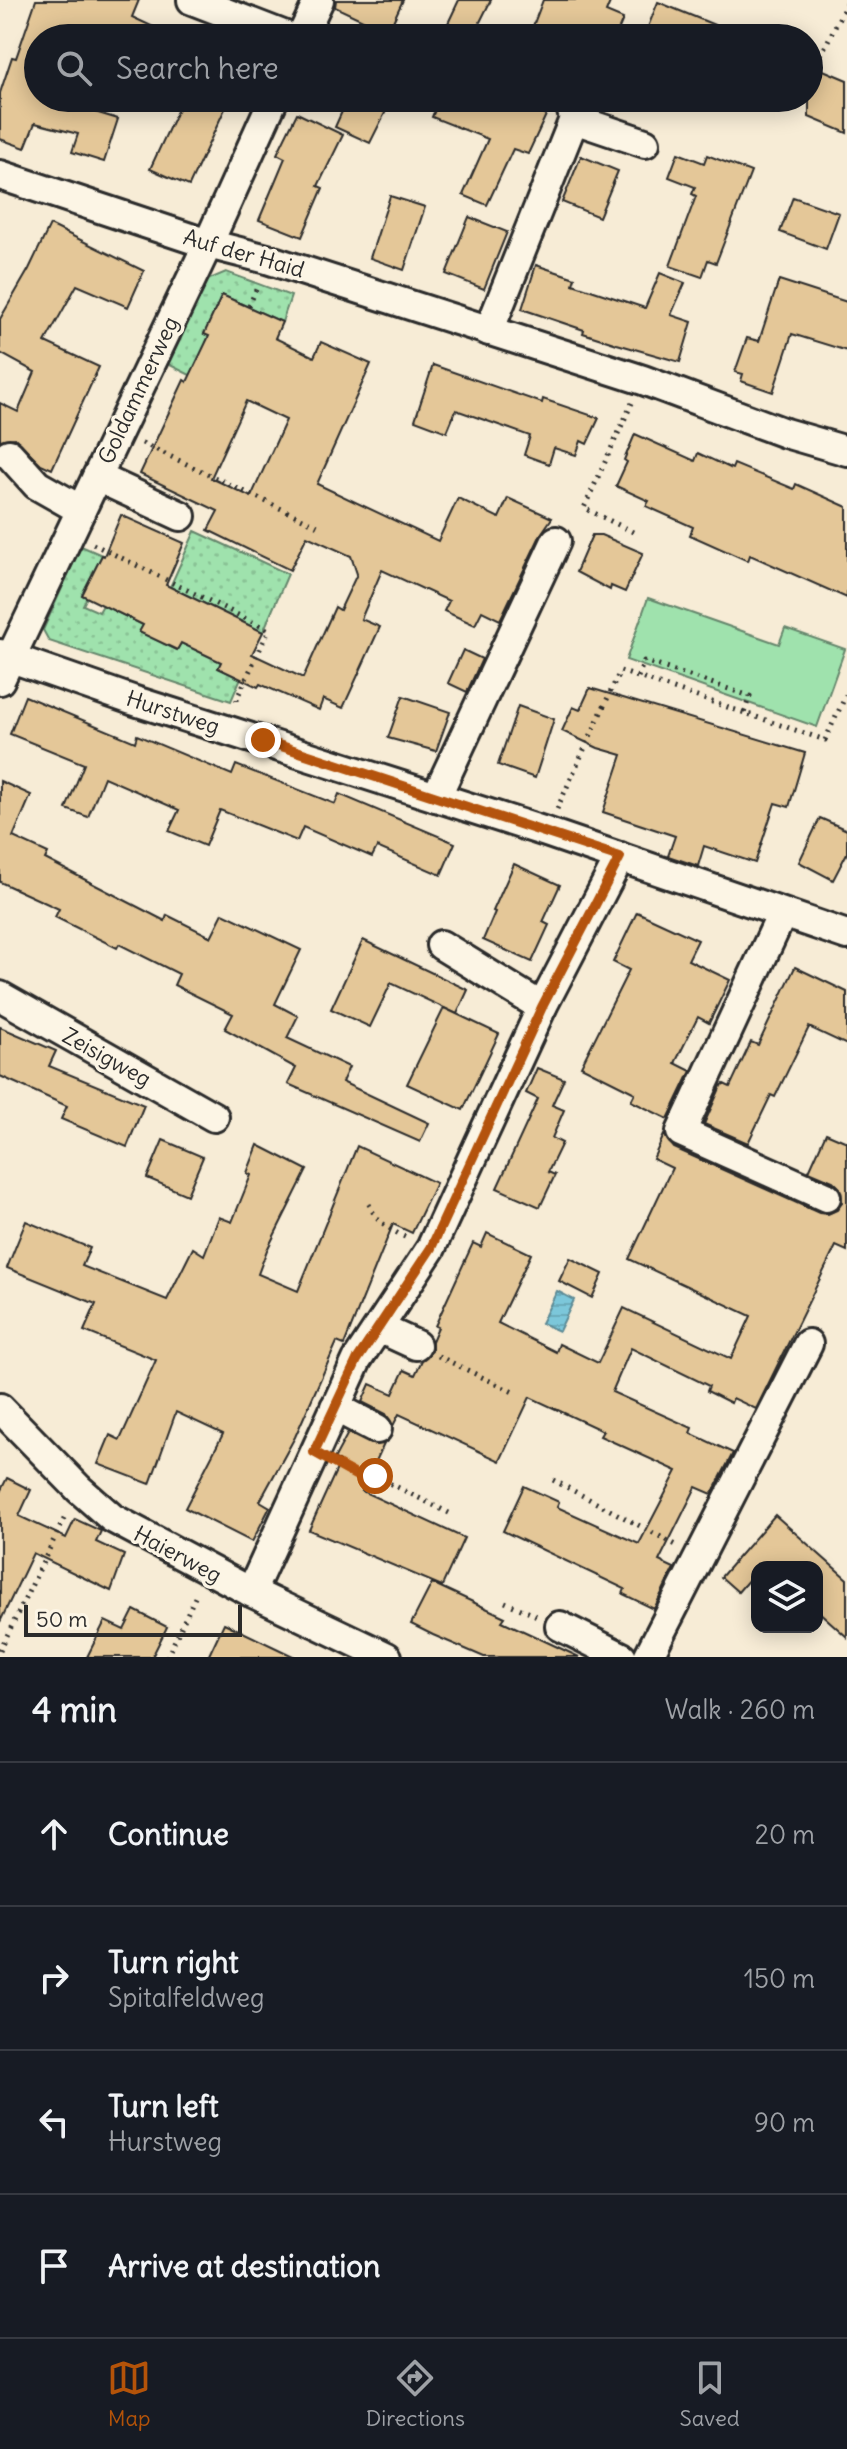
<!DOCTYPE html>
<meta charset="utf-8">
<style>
body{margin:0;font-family:Delius,sans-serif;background:#242831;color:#f1f3f6}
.controls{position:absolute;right:24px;bottom:24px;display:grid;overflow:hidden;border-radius:16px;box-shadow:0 4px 20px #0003}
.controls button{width:72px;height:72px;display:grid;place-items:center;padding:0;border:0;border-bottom:2px solid #363941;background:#171b24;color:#f1f3f6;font:40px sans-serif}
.scale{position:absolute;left:24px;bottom:20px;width:218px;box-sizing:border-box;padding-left:8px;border:4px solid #2b2b2b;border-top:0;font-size:22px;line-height:28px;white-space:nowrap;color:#2b2b2b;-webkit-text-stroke:6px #fcf5e5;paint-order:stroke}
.stop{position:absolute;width:24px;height:24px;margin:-18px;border:6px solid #b45309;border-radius:50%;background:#fff}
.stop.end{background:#b45309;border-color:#fff;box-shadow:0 2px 8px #0008}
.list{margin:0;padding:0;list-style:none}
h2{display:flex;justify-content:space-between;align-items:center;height:104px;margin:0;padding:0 32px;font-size:34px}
h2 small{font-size:26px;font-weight:400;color:#9ea1a6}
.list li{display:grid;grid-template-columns:52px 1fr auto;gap:24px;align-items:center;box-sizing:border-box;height:144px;padding:0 32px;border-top:2px solid #363941}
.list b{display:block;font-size:30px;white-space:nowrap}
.list p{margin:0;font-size:26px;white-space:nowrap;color:#9ea1a6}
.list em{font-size:26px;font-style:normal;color:#9ea1a6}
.icon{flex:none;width:44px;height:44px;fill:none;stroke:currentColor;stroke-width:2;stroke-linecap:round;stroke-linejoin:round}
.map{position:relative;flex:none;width:847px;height:1657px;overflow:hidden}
.search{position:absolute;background:#171b24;box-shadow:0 4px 20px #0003;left:24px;right:24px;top:24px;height:88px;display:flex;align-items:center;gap:20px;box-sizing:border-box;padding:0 28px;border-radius:44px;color:#9ea1a6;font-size:30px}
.sheet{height:680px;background:#171b24}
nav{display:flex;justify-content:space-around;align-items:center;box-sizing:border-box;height:112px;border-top:2px solid #363941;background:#171b24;font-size:22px;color:#9ea1a6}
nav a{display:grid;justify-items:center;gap:4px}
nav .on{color:#b45309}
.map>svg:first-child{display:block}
.grass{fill:url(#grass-dots);stroke:#65866c;stroke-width:2}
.park{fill:#9fe2ad;stroke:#65866c;stroke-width:2}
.water{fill:url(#water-rules);stroke:#5b8994;stroke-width:2}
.building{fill:#e4c798;stroke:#2b2b2b;stroke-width:2;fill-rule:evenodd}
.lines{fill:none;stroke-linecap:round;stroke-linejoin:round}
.minor-casing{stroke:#2b2b2b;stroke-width:34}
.path{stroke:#2b2b2b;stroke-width:5;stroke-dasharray:2 6;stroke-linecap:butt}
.minor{stroke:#fcf5e5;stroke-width:28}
.route{stroke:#b45309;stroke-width:10}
.labels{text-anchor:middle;stroke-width:7;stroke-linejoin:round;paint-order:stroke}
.street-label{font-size:22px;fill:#2b2b2b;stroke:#fcf5e5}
</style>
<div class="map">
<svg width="847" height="1657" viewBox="0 0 847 1657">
<defs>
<pattern id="grass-dots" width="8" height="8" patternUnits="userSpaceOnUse" patternTransform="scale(2)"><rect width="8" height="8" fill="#9fe2ad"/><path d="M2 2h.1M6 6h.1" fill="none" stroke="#89c295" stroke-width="1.8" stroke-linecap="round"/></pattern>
<pattern id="water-rules" width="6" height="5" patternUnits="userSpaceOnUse" patternTransform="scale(2)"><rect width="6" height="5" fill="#7bc7da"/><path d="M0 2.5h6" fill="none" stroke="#6aabbb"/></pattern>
</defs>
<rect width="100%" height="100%" fill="#f7ecd6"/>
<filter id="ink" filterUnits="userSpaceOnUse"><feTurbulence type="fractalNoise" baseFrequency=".0125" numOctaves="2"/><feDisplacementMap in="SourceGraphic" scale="16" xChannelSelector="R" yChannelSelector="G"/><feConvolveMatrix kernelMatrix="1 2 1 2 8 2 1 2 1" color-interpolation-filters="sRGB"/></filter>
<g filter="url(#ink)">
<g class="grass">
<polygon points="226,272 291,296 282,322 222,295 204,334 209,336 206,343 244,402 166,363 205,281"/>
<polygon points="195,531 288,574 263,632 170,587"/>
<polygon points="81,546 102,555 82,594 87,597 83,605 99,612 103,605 143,625 140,632 177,650 181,643 221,662 219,668 234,676 243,673 231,701 49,641 43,630"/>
</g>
<polygon class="park" points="648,598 779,644 785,628 845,649 817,727 626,660"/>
<polygon class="water" points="557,1291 574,1300 559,1331 541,1323"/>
<g class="building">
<polygon points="36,0 139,0 132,17 177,38 38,38 38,98 86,98 82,108 118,119 104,162 72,152 78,134 35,123 25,148 0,139 0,93 12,57 16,58"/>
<polygon points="336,0 403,0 390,28 383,24 382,29 335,7"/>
<polygon points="459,0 491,0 472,38 441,38"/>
<polygon points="543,0 611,0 606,12 623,19 615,38 562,38 533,26"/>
<polygon points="658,2 744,37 744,38 660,38 646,32"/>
<polygon points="809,64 847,80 847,133 809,117"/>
<polygon points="183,98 230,98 189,186 150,169"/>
<polygon points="348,98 357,98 386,111 370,143 335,127"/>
<polygon points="440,98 520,98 518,104 546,115 528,154 513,149 487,205 463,195 488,139 432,117"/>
<polygon points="297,113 343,135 318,186 323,188 302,237 259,220 285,158 277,154"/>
<polygon points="678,153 704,163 707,155 751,172 716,263 708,260 702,277 670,266 696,196 692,194 695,187 669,177"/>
<polygon points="581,156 618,171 599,217 562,202"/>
<polygon points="390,196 425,207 404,270 370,258"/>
<polygon points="793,197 839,213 826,249 780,232"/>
<polygon points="469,217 507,232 484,289 446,274"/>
<polygon points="50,225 144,271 128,307 77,285 45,342 99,367 52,469 41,464 15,438 0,440 0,403 18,412 35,372 0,353 0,319 29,269"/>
<polygon points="536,265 575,278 573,284 645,308 660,273 685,283 671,315 692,322 680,362 617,344 583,333 584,330 522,309"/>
<polygon points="779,280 847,302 847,351 792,334 773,392 741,381 743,374 735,372 747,338 759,341"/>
<path d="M222 295 282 322 275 338 314 357 321 342 371 364 317 484 438 541 458 498 499 518 508 498 552 518 541 534 500 620 482 611 475 625 444 611 449 601 382 570 361 619 380 627 343 708 323 699 319 710 260 684 258 687 218 668 221 662 181 643 177 650 139 632 143 625 82 595 102 555 104 556 121 515 184 543 166 585 263 632 252 654 303 678 335 607 340 610 357 574 351 556 307 536 290 570 208 530 218 511 140 474 184 380 187 382 209 336 204 334ZM246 401 286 420 251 497 211 478Z"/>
<polygon points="433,365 542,403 543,399 599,418 587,444 581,441 576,455 554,448 549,464 524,455 530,436 456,410 447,432 415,420"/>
<polygon points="635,434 695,461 698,453 732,469 734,464 794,489 796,484 847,507 847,598 750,555 748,561 690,535 693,527 646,506 649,501 616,486 627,462 624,460"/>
<polygon points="592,535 601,535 643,553 625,592 611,586 610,590 576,572"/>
<polygon points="463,650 482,659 467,692 448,683"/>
<polygon points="590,688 805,753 789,807 775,803 755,863 704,846 698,866 668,856 675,836 603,812 622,755 598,748 562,731 573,707 580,710"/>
<polygon points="25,696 135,742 137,735 232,775 236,765 335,804 339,794 455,843 441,875 377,847 372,857 303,827 297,841 220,810 205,846 169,831 179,810 104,777 88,817 66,809 84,764 10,734"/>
<polygon points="403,696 450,712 436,751 388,738"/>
<polygon points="518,706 554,719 535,778 498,765"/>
<polygon points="0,781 31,795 13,837 48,853 45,859 165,921 167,915 211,937 223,913 301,950 275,1004 298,1016 287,1038 349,1067 342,1082 429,1123 420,1142 288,1084 296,1068 225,1029 233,1014 174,985 179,974 119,944 117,948 55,917 59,909 0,882"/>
<polygon points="820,818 847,830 847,853 833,880 799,862"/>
<polygon points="514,864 560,885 543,922 549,925 532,962 483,940 495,912 493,911"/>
<polygon points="637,912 698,940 688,960 730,980 709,1023 698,1017 675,1063 691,1071 668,1119 631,1101 635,1093 581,1066 629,970 613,962"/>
<polygon points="363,940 468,990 457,1014 391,983 370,1027 331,1009"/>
<polygon points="795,967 847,992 847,1045 809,1027 775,1097 771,1095 748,1143 704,1124 721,1086 724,1084 730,1087 751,1042 758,1045"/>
<polygon points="444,1008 499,1034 463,1110 407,1084"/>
<polygon points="0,1027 56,1051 49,1066 144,1105 127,1147 61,1119 67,1106 0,1076"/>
<polygon points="537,1068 564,1079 552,1105 564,1110 552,1138 562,1143 548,1172 555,1175 540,1207 497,1188 538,1099 526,1093"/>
<polygon points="826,1133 847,1142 847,1251 836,1246 756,1409 733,1398 731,1403 707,1391 709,1386 631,1348 612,1392 692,1428 690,1433 733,1453 712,1494 696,1487 659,1561 674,1568 654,1609 623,1594 625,1589 503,1531 524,1486 559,1502 557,1507 639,1544 677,1471 600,1436 603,1431 530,1397 500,1461 399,1414 393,1426 386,1414 362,1402 370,1384 393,1394 404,1370 415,1375 422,1360 432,1351 432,1341 438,1327 435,1326 473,1243 481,1247 487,1233 531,1254 498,1323 556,1352 559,1344 598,1363 624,1308 731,1359 751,1316 629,1259 672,1168 653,1159 664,1135 674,1148 819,1213 828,1214 837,1210 842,1203 840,1188 833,1181 809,1171"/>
<polygon points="163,1140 203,1157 187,1195 147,1178"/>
<polygon points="258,1145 307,1170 267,1250 258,1274 298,1291 357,1146 436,1183 412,1233 393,1224 344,1345 337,1342 295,1437 260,1501 270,1507 252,1542 185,1508 223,1434 176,1412 150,1484 98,1464 110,1435 120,1440 156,1360 84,1331 96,1304 7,1268 26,1221 90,1248 82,1266 167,1300 193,1248 204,1255 219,1217 232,1222 251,1175 247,1173"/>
<polygon points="570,1258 603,1274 592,1298 559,1281"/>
<polygon points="348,1433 370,1444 384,1444 362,1491 464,1538 442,1586 309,1530 340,1462 334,1459"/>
<polygon points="7,1478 31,1490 19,1516 66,1538 75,1519 101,1531 96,1542 124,1555 111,1591 33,1553 0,1622 0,1492"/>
<polygon points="775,1515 847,1579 847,1637 817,1610 817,1567 757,1567 757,1570 738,1592 721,1577"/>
<polygon points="432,1583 505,1617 502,1621 579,1657 484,1657 433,1635 411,1624"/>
<polygon points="134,1610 167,1627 152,1657 87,1657 105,1621 124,1630"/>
<polygon points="224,1623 295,1657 208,1657"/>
</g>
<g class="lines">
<defs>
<g id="minor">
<polyline points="192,0 291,38"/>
<polyline points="301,38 319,0"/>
<polyline points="574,119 645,143"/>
<polyline points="0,175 208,244 267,259 643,380 785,433 847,451"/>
<polyline points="489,331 574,119 569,98"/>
<polyline points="9,454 37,485 81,510"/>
<polyline points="97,477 181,516"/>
<polyline points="0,654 132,700 546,832 847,935"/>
<polyline points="0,680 208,244 274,98"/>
<polyline points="436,797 556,541"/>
<polyline points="782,914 681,1132 826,1197"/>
<polyline points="441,945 542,1007"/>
<polyline points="0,996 214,1117"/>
<polyline points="379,1328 416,1345"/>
<polyline points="335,1407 377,1429"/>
<polyline points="0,1408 79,1489 112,1518 251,1592 387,1657"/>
<polyline points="251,1592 357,1360 431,1248 542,1007 620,857"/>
<polyline points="560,1626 622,1657"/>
<polyline points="648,1657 808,1344"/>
</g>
</defs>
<use href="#minor" class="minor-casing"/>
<g class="path">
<polyline points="821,55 847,2"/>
<polyline points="249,306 258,285"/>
<polyline points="632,403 584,508 635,533"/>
<polyline points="142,443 322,528"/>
<polyline points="93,544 269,630 237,698 237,706"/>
<polyline points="638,677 644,661 750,696 744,713"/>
<polyline points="557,809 620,671 825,740 847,693"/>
<path d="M369 1204C375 1220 390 1230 405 1237"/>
<polyline points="438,1356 513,1392"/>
<polyline points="339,1466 361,1478 375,1476 451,1514"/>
<polyline points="553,1480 676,1545"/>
<polyline points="505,1602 537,1616"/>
<polyline points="0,1650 66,1515"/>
<polyline points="167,1657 197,1593"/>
</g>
<use href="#minor" class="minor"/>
</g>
</g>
<g class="lines" filter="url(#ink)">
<polyline class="route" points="263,740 620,857 542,1007 431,1248 357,1360 314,1452 361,1478 375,1476"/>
</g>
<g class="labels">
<g class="street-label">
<text transform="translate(244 253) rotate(16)" y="8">Auf der Haid</text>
<text transform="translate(138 390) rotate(-65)" y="8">Goldammerweg</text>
<text transform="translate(173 712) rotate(18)" y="8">Hurstweg</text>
<text transform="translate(107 1057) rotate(29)" y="8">Zeisigweg</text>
<text transform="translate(178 1554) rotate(28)" y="8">Haierweg</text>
</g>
</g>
</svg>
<div class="controls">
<button><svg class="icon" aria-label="layers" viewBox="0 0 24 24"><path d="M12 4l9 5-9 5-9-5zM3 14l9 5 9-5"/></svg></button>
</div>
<div class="scale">50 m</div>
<div class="stop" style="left:375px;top:1476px"></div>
<div class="stop end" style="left:263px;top:740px"></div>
<div class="search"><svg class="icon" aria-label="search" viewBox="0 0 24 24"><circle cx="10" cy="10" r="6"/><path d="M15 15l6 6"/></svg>Search here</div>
</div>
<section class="sheet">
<h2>4 min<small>Walk · 260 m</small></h2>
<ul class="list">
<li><svg class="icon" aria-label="ahead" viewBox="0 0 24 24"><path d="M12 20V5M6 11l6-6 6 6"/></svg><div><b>Continue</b></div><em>20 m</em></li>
<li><svg class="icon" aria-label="right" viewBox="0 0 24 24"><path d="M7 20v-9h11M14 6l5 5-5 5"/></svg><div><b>Turn right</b><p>Spitalfeldweg</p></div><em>150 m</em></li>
<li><svg class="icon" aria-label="left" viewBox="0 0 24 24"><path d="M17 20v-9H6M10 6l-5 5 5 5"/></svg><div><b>Turn left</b><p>Hurstweg</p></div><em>90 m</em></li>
<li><svg class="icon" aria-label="arrive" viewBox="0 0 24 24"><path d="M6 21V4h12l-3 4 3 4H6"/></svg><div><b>Arrive at destination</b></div></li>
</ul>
</section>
<nav>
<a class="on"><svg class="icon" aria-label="map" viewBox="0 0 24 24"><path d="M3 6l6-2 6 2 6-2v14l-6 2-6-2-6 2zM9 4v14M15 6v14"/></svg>Map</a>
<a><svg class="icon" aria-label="directions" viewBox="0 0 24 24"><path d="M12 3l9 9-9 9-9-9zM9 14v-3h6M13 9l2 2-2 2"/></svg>Directions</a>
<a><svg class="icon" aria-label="saved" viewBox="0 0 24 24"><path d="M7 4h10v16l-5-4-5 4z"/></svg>Saved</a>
</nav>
